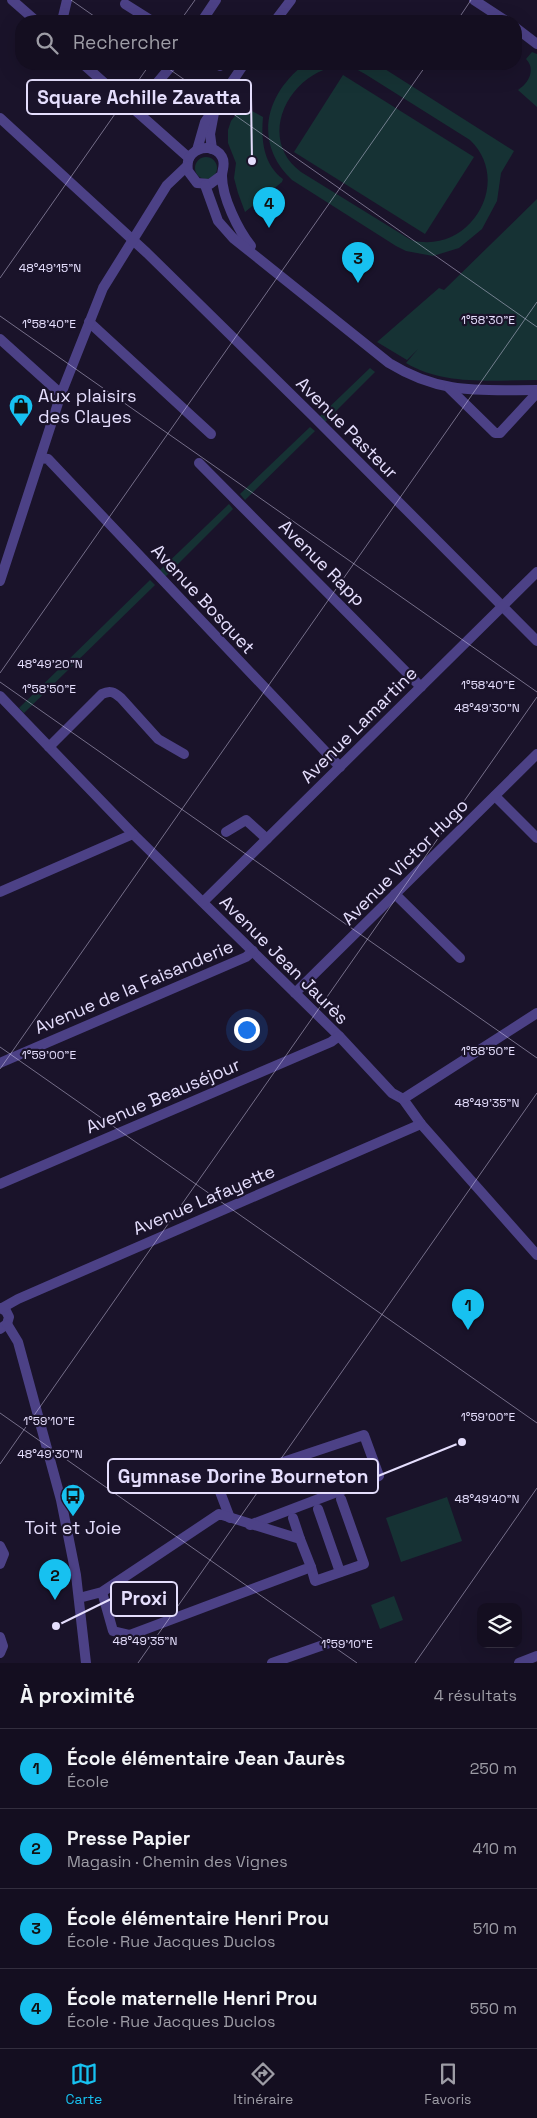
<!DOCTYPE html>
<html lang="fr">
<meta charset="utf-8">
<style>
body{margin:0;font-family:"Space Grotesk",sans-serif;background:#1d1729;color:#f1f3f6}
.controls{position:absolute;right:15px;bottom:15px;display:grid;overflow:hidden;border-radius:10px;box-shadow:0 5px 20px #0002}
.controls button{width:45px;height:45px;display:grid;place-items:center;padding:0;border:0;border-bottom:1px solid #332e3e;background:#140e20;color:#f1f3f6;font:25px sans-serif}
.you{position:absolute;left:246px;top:1029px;width:18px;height:18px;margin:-12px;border:4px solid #fff;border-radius:50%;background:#1a73e8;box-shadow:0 0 0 8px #1a73e833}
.badge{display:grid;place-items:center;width:32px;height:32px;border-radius:50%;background:#17c1f0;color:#111;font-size:16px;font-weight:700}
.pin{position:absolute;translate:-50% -41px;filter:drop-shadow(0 1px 2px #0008)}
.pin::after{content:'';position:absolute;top:26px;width:18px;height:15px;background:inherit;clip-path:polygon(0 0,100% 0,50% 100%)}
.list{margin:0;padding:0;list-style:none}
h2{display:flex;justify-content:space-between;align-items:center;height:65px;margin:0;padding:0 20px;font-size:21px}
h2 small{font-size:16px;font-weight:400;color:#9d9ca5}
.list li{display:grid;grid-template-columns:32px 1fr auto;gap:15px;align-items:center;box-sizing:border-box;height:80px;padding:0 20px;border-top:1px solid #332e3e}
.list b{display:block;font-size:19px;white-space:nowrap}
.list p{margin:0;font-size:16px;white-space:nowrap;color:#9d9ca5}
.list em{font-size:16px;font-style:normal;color:#9d9ca5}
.icon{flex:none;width:28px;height:28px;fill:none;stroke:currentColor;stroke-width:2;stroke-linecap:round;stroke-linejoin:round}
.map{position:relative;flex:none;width:537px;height:1663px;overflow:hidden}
.search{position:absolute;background:#140e20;box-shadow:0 5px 20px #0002;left:15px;right:15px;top:15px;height:55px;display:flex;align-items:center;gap:12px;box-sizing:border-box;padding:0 18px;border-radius:20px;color:#9d9ca5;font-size:19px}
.sheet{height:385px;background:#140e20}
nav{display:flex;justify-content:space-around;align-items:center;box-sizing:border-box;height:70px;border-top:1px solid #332e3e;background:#140e20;font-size:14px;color:#9d9ca5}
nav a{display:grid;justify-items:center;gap:2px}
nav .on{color:#17c1f0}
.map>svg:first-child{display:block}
.green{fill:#163234;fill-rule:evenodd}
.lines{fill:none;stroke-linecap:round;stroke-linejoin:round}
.minor{stroke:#4c4186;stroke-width:10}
.ticks{fill:none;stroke:#e5defd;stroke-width:1;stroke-opacity:0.45}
.labels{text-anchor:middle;stroke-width:4.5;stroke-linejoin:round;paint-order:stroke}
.poi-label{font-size:18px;fill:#e5defd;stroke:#1a132a;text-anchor:start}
.street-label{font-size:18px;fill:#e5defd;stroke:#1a132a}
.ticks-label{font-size:12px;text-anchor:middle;fill:#e5defd;stroke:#1a132a;stroke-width:4.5;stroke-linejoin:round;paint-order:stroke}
.leader{fill:none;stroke:#e5defd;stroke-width:2}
.callout-dot{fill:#e5defd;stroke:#1a132a;stroke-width:2}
.callout{fill:#1a132a;stroke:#e5defd;stroke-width:2}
.callout-label{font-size:19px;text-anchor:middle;font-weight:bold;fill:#e5defd}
</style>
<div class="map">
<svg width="537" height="1663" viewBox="0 0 537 1663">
<rect width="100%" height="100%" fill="#1a132a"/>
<g class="green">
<path d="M532 52 537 54V107L518 90C529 83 536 69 526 59Z"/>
<path d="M305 64H377L514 151 501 173 497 201 482 229 459 248 433 256 406 251 396 246 292 180C253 143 265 94 305 64ZM343 66 356 69 365 74 470 140C514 182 469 256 411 240L301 172C254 138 291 68 343 66Z"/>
<polygon points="343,75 474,157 425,234 294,152"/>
<path d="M243 106 263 117C261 139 263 164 283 179L282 182 245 212 238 193 234 178 236 163 228 143V130L231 121Z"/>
<circle cx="206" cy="168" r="11"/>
<path d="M537 199V380C494 380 444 386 406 363L418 349 407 360 377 342 439 288 444 290Z"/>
<polygon points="370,368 375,372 325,422 319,417"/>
<polygon points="310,427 315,431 245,500 240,494"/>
<polygon points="229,504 233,509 165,577 159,571"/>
<polygon points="150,580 155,585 24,713 19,708"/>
<polygon points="447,1497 462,1541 401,1562 386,1518"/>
<polygon points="394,1596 403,1620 380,1629 371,1605"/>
</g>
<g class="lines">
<g class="minor">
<polyline points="12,0 36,21"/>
<polyline points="474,0 506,21"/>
<polyline points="125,4 152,21"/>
<polyline points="62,21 67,0"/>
<polyline points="202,21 216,0"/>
<polyline points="275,21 291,0"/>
<polyline points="516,28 537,44"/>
<polyline points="83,64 189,158"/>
<polyline points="218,64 220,66"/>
<polyline points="135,109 173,64"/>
<polyline points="0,118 147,253 313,416 537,641"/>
<polyline points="212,149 210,134 214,113"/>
<polyline points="197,150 205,122 244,64"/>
<path d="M222 175 210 184 197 183 188 171C187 165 187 159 192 154 201 145 216 146 222 157 226 164 222 169 222 176 222 197 238 230 251 246"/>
<path d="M205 185 218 221 233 238 389 363C441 395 479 390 537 390"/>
<polyline points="89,322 211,434"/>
<polyline points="0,339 61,394"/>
<polyline points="449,388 495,433 500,433 537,393"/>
<polyline points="41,458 48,459 340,767"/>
<polyline points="199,463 421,687"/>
<polyline points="0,581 61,394 103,288 167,185 187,166"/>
<polyline points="0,696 133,834 339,1036 392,1093 403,1099 421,1124 537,1255"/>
<path d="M49 747 102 694C110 690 114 692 121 698L158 739 184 754"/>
<polyline points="495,796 537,838"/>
<polyline points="226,832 246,820 267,839"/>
<polyline points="0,892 133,834"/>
<polyline points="395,894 460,958"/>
<polyline points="203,902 537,572"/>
<polyline points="295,993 537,754"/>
<polyline points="0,1063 246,957 253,951"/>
<polyline points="403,1099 537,1013"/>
<polyline points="0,1184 331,1042 339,1036"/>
<polyline points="0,1308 6,1311 9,1317 7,1324 0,1329"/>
<polyline points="2,1308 18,1299 421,1124"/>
<polyline points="7,1324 18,1342 61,1500 76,1575 86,1663"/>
<polyline points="318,1509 340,1572"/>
<polyline points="230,1518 217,1484 364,1435 379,1476 250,1525"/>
<polyline points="293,1518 300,1539"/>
<polyline points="0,1546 4,1554 0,1564"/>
<polyline points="311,1567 315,1581 364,1564 341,1499"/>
<polyline points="79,1598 102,1592 219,1514 300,1539 311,1567 130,1635 113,1631 102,1592"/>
<polyline points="0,1637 3,1646 0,1653"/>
<polyline points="272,1663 329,1643"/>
<polyline points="519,1663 537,1656"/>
</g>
</g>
<path class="ticks" d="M71 0 101 21M180 21 195 0M457 21 471 0M162 64 537 327M0 278 150 64M0 316 537 692M0 673 427 64M0 682 537 1058M0 1047 537 1423M0 1069 537 302M0 1413 357 1663M0 1464 537 697M138 1663 537 1093M415 1663 537 1488"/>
<defs>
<symbol id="shop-pin" viewBox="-11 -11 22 30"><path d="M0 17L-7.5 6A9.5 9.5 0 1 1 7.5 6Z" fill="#17c1f0" stroke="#1a132a"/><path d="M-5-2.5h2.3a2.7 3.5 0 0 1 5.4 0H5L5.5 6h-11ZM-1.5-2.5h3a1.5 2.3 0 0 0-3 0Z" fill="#111"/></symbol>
<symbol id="bus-pin" viewBox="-11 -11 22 30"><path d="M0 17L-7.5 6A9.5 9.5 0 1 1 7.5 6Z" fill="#17c1f0" stroke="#1a132a"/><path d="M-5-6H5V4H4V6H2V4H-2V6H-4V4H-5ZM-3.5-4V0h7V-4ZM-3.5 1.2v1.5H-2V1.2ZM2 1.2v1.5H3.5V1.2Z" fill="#111"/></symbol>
</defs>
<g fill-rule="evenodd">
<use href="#shop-pin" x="7" y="392" width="28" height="38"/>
<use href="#bus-pin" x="59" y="1482" width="28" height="38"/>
</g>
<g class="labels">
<g class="poi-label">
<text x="38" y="402">Aux plaisirs<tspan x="38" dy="21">des Clayes</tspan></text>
<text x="73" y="1534" text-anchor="middle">Toit et Joie</text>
</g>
<g class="street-label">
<text transform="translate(347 428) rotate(45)" y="6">Avenue Pasteur</text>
<text transform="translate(322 563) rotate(45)" y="6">Avenue Rapp</text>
<text transform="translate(203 599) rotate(47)" y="6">Avenue Bosquet</text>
<text transform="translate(359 725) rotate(-45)" y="6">Avenue Lamartine</text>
<text transform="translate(405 862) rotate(-45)" y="6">Avenue Victor Hugo</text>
<text transform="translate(284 960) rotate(45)" y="6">Avenue Jean Jaurès</text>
<text transform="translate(134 987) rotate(-23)" y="6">Avenue de la Faisanderie</text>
<text transform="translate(163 1096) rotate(-23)" y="6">Avenue Beauséjour</text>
<text transform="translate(204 1200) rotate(-23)" y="6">Avenue Lafayette</text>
</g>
</g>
<g class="ticks-label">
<text x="50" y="272">48°49'15"N</text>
<text x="488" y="324">1°58'30"E</text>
<text x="49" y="328">1°58'40"E</text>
<text x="50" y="668">48°49'20"N</text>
<text x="488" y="689">1°58'40"E</text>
<text x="49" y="693">1°58'50"E</text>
<text x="487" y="712">48°49'30"N</text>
<text x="488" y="1055">1°58'50"E</text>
<text x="49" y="1059">1°59'00"E</text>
<text x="487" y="1107">48°49'35"N</text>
<text x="488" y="1421">1°59'00"E</text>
<text x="49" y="1425">1°59'10"E</text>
<text x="50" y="1458">48°49'30"N</text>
<text x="487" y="1503">48°49'40"N</text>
<text x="145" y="1645">48°49'35"N</text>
<text x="347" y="1648">1°59'10"E</text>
</g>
<path class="leader" d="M252 161L251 97M462 1442L378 1476M56 1626L111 1599"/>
<g class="callout-dot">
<circle cx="252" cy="161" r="5"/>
<circle cx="462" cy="1442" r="5"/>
<circle cx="56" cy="1626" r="5"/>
</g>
<g class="callout">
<rect x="27" y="80" width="224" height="34" rx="5"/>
<rect x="108" y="1459" width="270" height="34" rx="5"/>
<rect x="111" y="1582" width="66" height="34" rx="5"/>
</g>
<g class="callout-label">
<text x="139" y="104">Square Achille Zavatta</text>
<text x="243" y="1483">Gymnase Dorine Bourneton</text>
<text x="144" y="1605">Proxi</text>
</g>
</svg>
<div class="controls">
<button><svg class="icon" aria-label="layers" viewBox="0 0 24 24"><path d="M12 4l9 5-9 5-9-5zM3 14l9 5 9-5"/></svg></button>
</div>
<div class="you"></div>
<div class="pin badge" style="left:468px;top:1330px">1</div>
<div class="pin badge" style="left:55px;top:1600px">2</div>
<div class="pin badge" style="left:358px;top:283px">3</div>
<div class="pin badge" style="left:269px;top:228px">4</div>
<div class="search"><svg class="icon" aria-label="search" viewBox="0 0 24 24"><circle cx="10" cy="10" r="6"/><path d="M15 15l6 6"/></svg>Rechercher</div>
</div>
<section class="sheet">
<h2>À proximité<small>4 résultats</small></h2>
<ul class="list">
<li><span class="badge">1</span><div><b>École élémentaire Jean Jaurès</b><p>École</p></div><em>250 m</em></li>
<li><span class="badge">2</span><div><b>Presse Papier</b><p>Magasin · Chemin des Vignes</p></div><em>410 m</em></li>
<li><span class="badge">3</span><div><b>École élémentaire Henri Prou</b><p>École · Rue Jacques Duclos</p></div><em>510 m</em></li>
<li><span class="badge">4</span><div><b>École maternelle Henri Prou</b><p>École · Rue Jacques Duclos</p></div><em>550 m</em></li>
</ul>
</section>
<nav>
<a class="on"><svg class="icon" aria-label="map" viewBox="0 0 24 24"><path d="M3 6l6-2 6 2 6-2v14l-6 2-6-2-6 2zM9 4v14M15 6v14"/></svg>Carte</a>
<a><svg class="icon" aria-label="directions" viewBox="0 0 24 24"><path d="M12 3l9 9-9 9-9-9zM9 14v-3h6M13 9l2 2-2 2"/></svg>Itinéraire</a>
<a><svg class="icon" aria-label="saved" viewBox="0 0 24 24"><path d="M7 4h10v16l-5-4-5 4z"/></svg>Favoris</a>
</nav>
